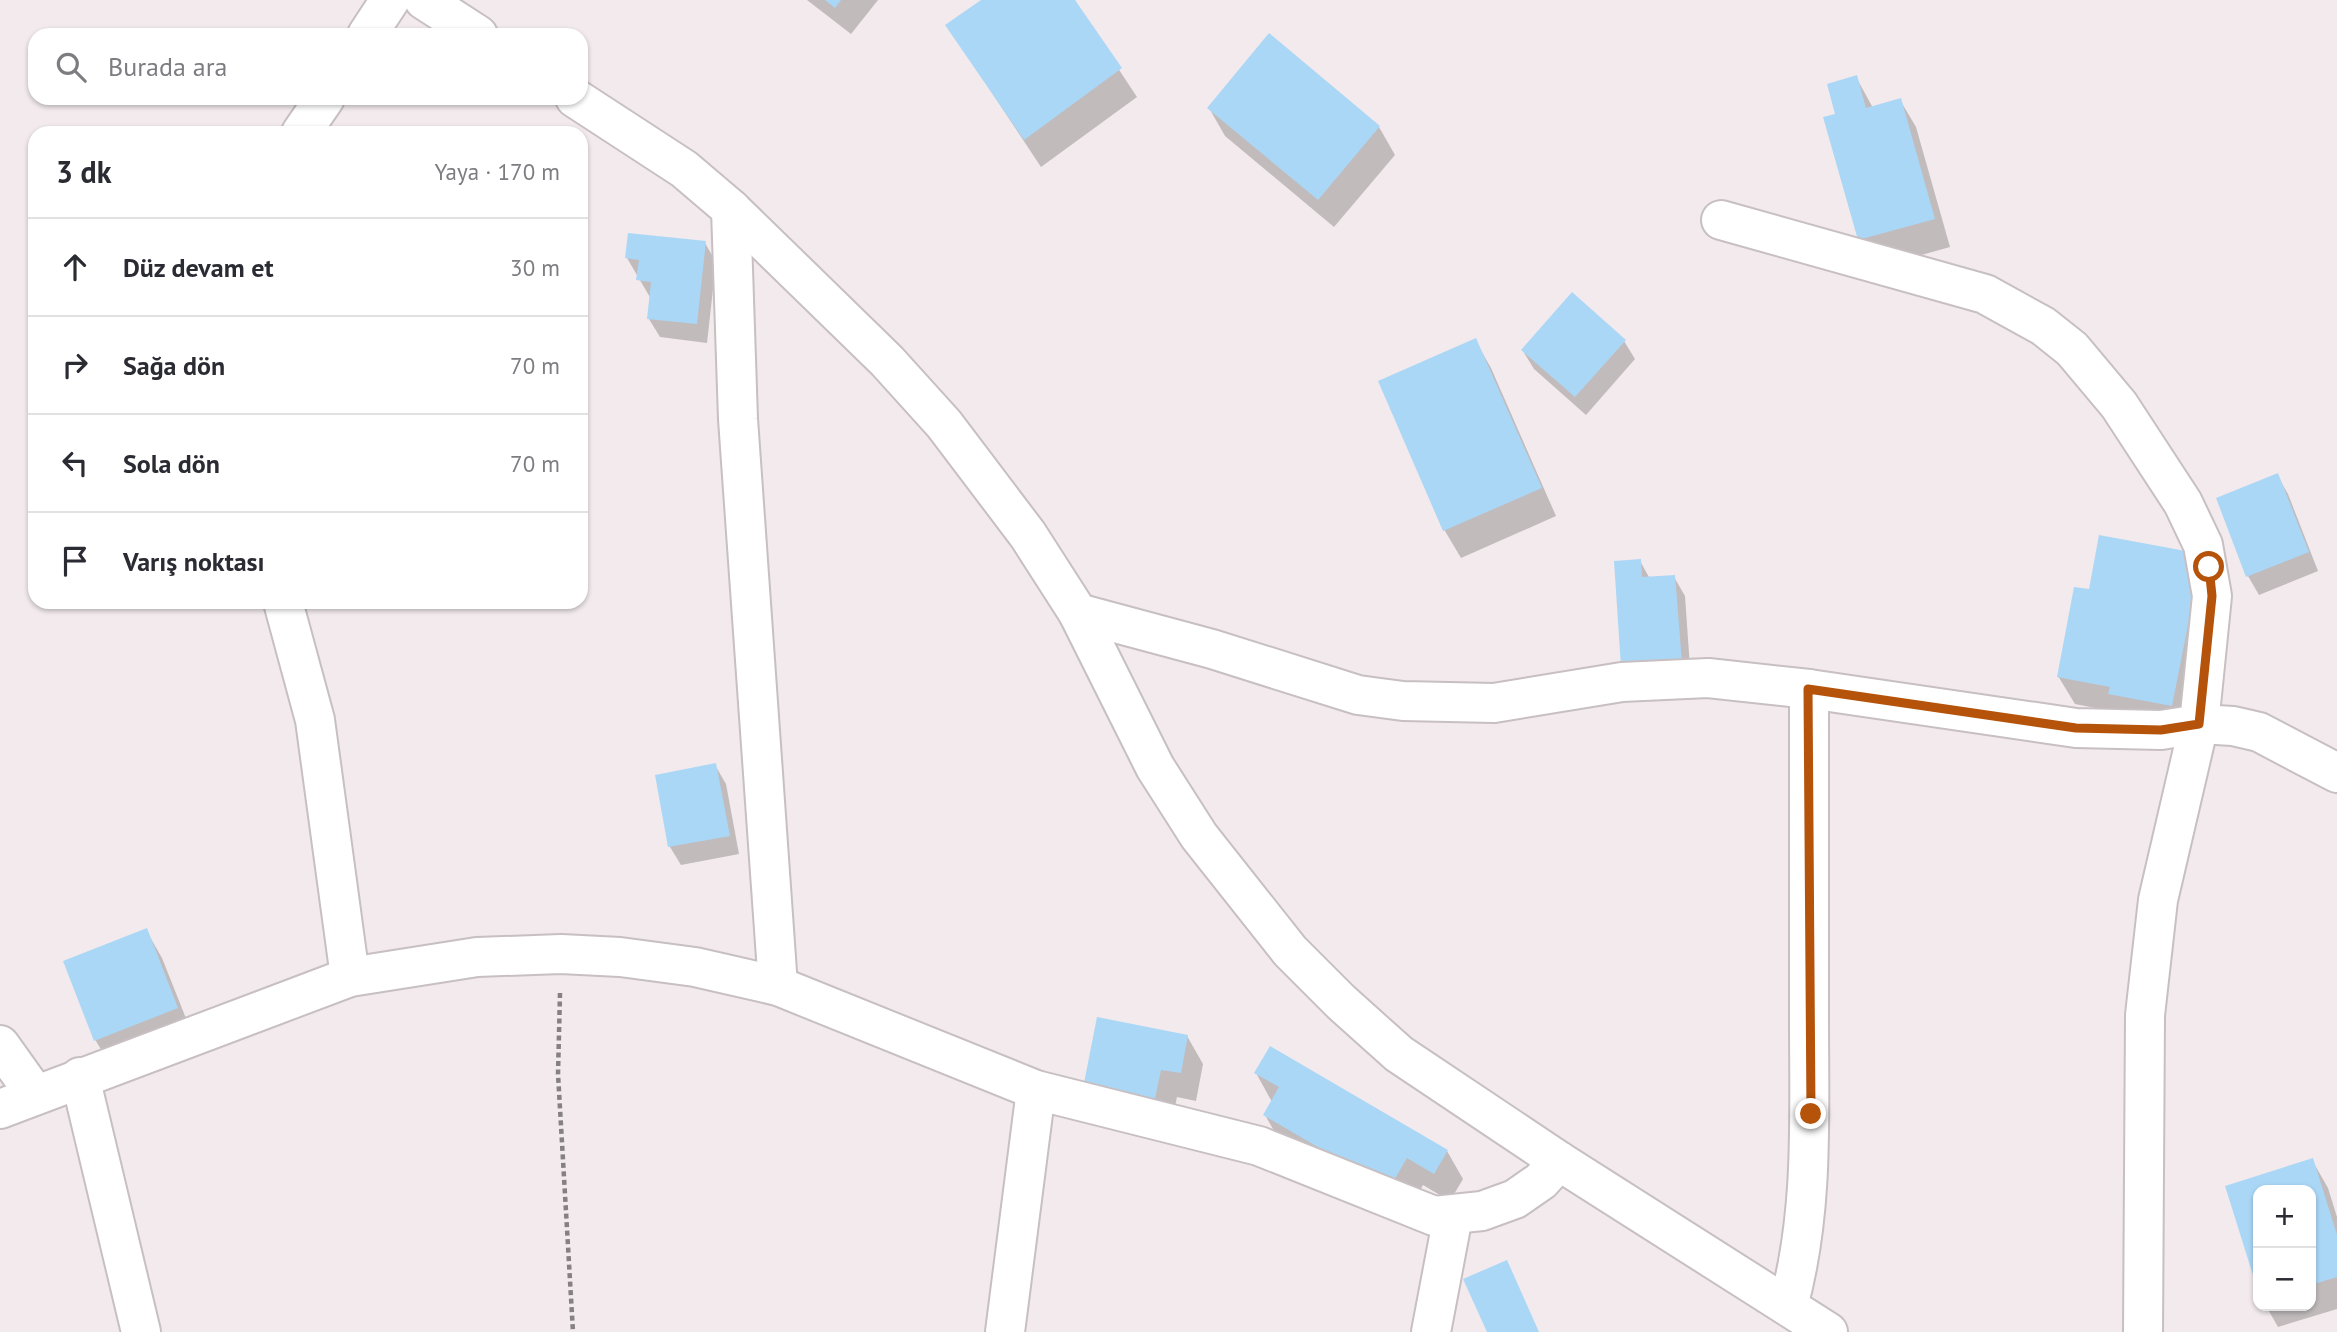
<!DOCTYPE html>
<html lang="tr">
<meta charset="utf-8">
<style>
body{margin:0;font-family:"PT Sans",sans-serif;background:#f7f7f7;color:#2b2b33}
.controls{position:absolute;right:21px;bottom:21px;display:grid;overflow:hidden;border-radius:14px;box-shadow:0 2px 5px #0004}
.controls button{width:63px;height:63px;display:grid;place-items:center;padding:0;border:0;border-bottom:2px solid #e1e1e2;background:#fff;color:#2b2b33;font:35px sans-serif}
.stop{position:absolute;width:21px;height:21px;margin:-16px;border:5px solid #b45309;border-radius:50%;background:#fff}
.stop.end{background:#b45309;border-color:#fff;box-shadow:0 2px 7px #0008}
.list{margin:0;padding:0;list-style:none}
h2{display:flex;justify-content:space-between;align-items:center;height:91px;margin:0;padding:0 28px;font-size:30px}
h2 small{font-size:23px;font-weight:400;color:#7c7c81}
.list li{display:grid;grid-template-columns:46px 1fr auto;gap:21px;align-items:center;box-sizing:border-box;height:98px;padding:0 28px;border-top:2px solid #e1e1e2}
.list b{display:block;font-size:26px;white-space:nowrap}
.list em{font-size:23px;font-style:normal;color:#7c7c81}
.icon{flex:none;width:38px;height:38px;fill:none;stroke:currentColor;stroke-width:2;stroke-linecap:round;stroke-linejoin:round}
.map{position:relative;flex:none;width:2337px;height:1332px;overflow:hidden}
.search{position:absolute;background:#fff;box-shadow:0 2px 5px #0004;left:28px;top:28px;width:560px;height:77px;display:flex;align-items:center;gap:18px;box-sizing:border-box;padding:0 24px;border-radius:21px;color:#7c7c81;font-size:26px}
.panel{position:absolute;background:#fff;box-shadow:0 2px 5px #0004;left:28px;top:126px;width:560px;height:483px;border-radius:21px}
.map>svg:first-child{display:block}
.shadow{fill:#0003}
.building{fill:#abd7f7}
.lines{fill:none;stroke-linecap:round;stroke-linejoin:round}
.minor-casing{stroke:#c7bfc1;stroke-width:42}
.path{stroke:#858081;stroke-width:4.5;stroke-dasharray:5 3.5;stroke-linecap:butt}
.minor{stroke:#fff;stroke-width:38}
.route{stroke:#b45309;stroke-width:9}
</style>
<div class="map">
<svg width="2337" height="1332" viewBox="0 0 2337 1332">
<rect width="100%" height="100%" fill="#f2eaec"/>
<g class="shadow">
<polygon points="807,0 878,0 851,34"/>
<polygon points="984,0 1073,0 1137,97 1041,167 947,25"/>
<polygon points="1856,77 1873,108 1900,100 1916,127 1950,247 1875,268 1859,240 1837,115"/>
<polygon points="1209,108 1379,127 1395,155 1334,227 1225,136"/>
<polygon points="705,243 716,262 707,343 660,337 649,319 651,299 627,258"/>
<polygon points="1475,340 1491,368 1556,516 1461,558 1445,531 1380,382"/>
<polygon points="1624,341 1635,359 1586,415 1534,369 1523,351"/>
<polygon points="2277,475 2288,494 2318,571 2259,595 2248,576"/>
<polygon points="2201,556 2188,733 2121,713 2075,704 2058,676"/>
<polygon points="1640,561 1650,579 1674,577 1685,596 1691,682 1623,667"/>
<polygon points="715,765 726,784 739,854 681,865 670,847 657,776"/>
<polygon points="146,930 162,958 193,1036 112,1068 96,1041 65,962"/>
<polygon points="1187,1036 1203,1064 1196,1101 1177,1097 1169,1135 1100,1121"/>
<polygon points="1256,1073 1447,1151 1463,1179 1450,1201 1423,1185 1406,1216 1281,1143 1265,1115 1272,1102"/>
<polygon points="2312,1160 2328,1188 2337,1217 2337,1309 2278,1327 2266,1306 2311,1306 2311,1190 2258,1190 2258,1287 2227,1187"/>
</g>
<g class="building">
<polygon points="825,0 841,0 835,8"/>
<polygon points="981,0 1075,0 1122,68 1024,140 945,25"/>
<polygon points="1269,33 1380,126 1318,200 1207,108"/>
<polygon points="1857,75 1866,108 1901,98 1935,219 1858,240 1823,117 1835,114 1827,84"/>
<polygon points="628,233 706,241 697,324 647,319 651,282 636,280 639,260 625,258"/>
<polygon points="1572,292 1626,340 1575,397 1521,350"/>
<polygon points="1476,338 1542,488 1443,531 1378,381"/>
<polygon points="2278,473 2309,552 2246,577 2216,498"/>
<polygon points="2099,535 2202,554 2172,706 2108,694 2110,687 2057,677 2074,587 2089,589"/>
<polygon points="1641,559 1642,577 1675,575 1682,663 1621,667 1614,561"/>
<polygon points="716,763 730,836 668,847 655,775"/>
<polygon points="147,928 178,1008 94,1041 63,961"/>
<polygon points="1097,1017 1188,1035 1181,1073 1161,1070 1153,1108 1082,1093"/>
<polygon points="1270,1046 1448,1150 1434,1174 1407,1158 1389,1189 1263,1115 1279,1087 1254,1073"/>
<polygon points="2313,1158 2337,1235 2337,1277 2311,1285 2311,1190 2258,1190 2258,1291 2225,1186"/>
<polygon points="1507,1260 1539,1332 1487,1332 1463,1279"/>
</g>
<g class="lines">
<defs>
<g id="minor">
<polyline points="424,0 478,35"/>
<polyline points="367,35 390,0"/>
<polyline points="575,98 684,169 731,209 887,361 944,424 1028,535 1078,613 1155,767 1199,836 1290,951 1341,1002 1399,1054 1559,1161 1828,1332"/>
<polyline points="301,133 325,98"/>
<polyline points="731,209 738,419 778,986"/>
<polyline points="1721,220 1985,294 2043,326 2072,349 2119,405 2183,503 2203,545 2212,596 2199,724 2158,900 2145,1015 2143,1332"/>
<polyline points="283,602 315,720 350,977"/>
<polyline points="1078,613 1212,649 1358,695 1403,701 1494,703 1622,682 1708,678 1809,689 2076,728 2161,730 2199,724 2233,726 2259,732 2337,773"/>
<polyline points="0,1045 35,1094"/>
<polyline points="80,1077 141,1332"/>
<polyline points="0,1109 350,977 477,957 561,954 620,957 695,967 778,986 1036,1090 1259,1146 1434,1216 1482,1211 1515,1199 1541,1181 1559,1161"/>
<path d="M1788 1306C1814 1213 1809 1116 1809 1020 1809 910 1809 799 1809 689"/>
<polyline points="1005,1332 1036,1090"/>
<polyline points="1431,1332 1453,1216"/>
</g>
</defs>
<use href="#minor" class="minor-casing"/>
<polyline class="path" points="560,993 558,1074 573,1332"/>
<use href="#minor" class="minor"/>
</g>
<g class="lines">
<polyline class="route" points="1811,1114 1808,689 2076,728 2161,730 2199,724 2212,596 2209,567"/>
</g>
</svg>
<div class="controls">
<button>+</button>
<button>−</button>
</div>
<div class="stop" style="left:2209px;top:567px"></div>
<div class="stop end" style="left:1811px;top:1114px"></div>
<div class="search"><svg class="icon" aria-label="search" viewBox="0 0 24 24"><circle cx="10" cy="10" r="6"/><path d="M15 15l6 6"/></svg>Burada ara</div>
<section class="panel">
<h2>3 dk<small>Yaya · 170 m</small></h2>
<ul class="list">
<li><svg class="icon" aria-label="ahead" viewBox="0 0 24 24"><path d="M12 20V5M6 11l6-6 6 6"/></svg><div><b>Düz devam et</b></div><em>30 m</em></li>
<li><svg class="icon" aria-label="right" viewBox="0 0 24 24"><path d="M7 20v-9h11M14 6l5 5-5 5"/></svg><div><b>Sağa dön</b></div><em>70 m</em></li>
<li><svg class="icon" aria-label="left" viewBox="0 0 24 24"><path d="M17 20v-9H6M10 6l-5 5 5 5"/></svg><div><b>Sola dön</b></div><em>70 m</em></li>
<li><svg class="icon" aria-label="arrive" viewBox="0 0 24 24"><path d="M6 21V4h12l-3 4 3 4H6"/></svg><div><b>Varış noktası</b></div></li>
</ul>
</section>
</div>
